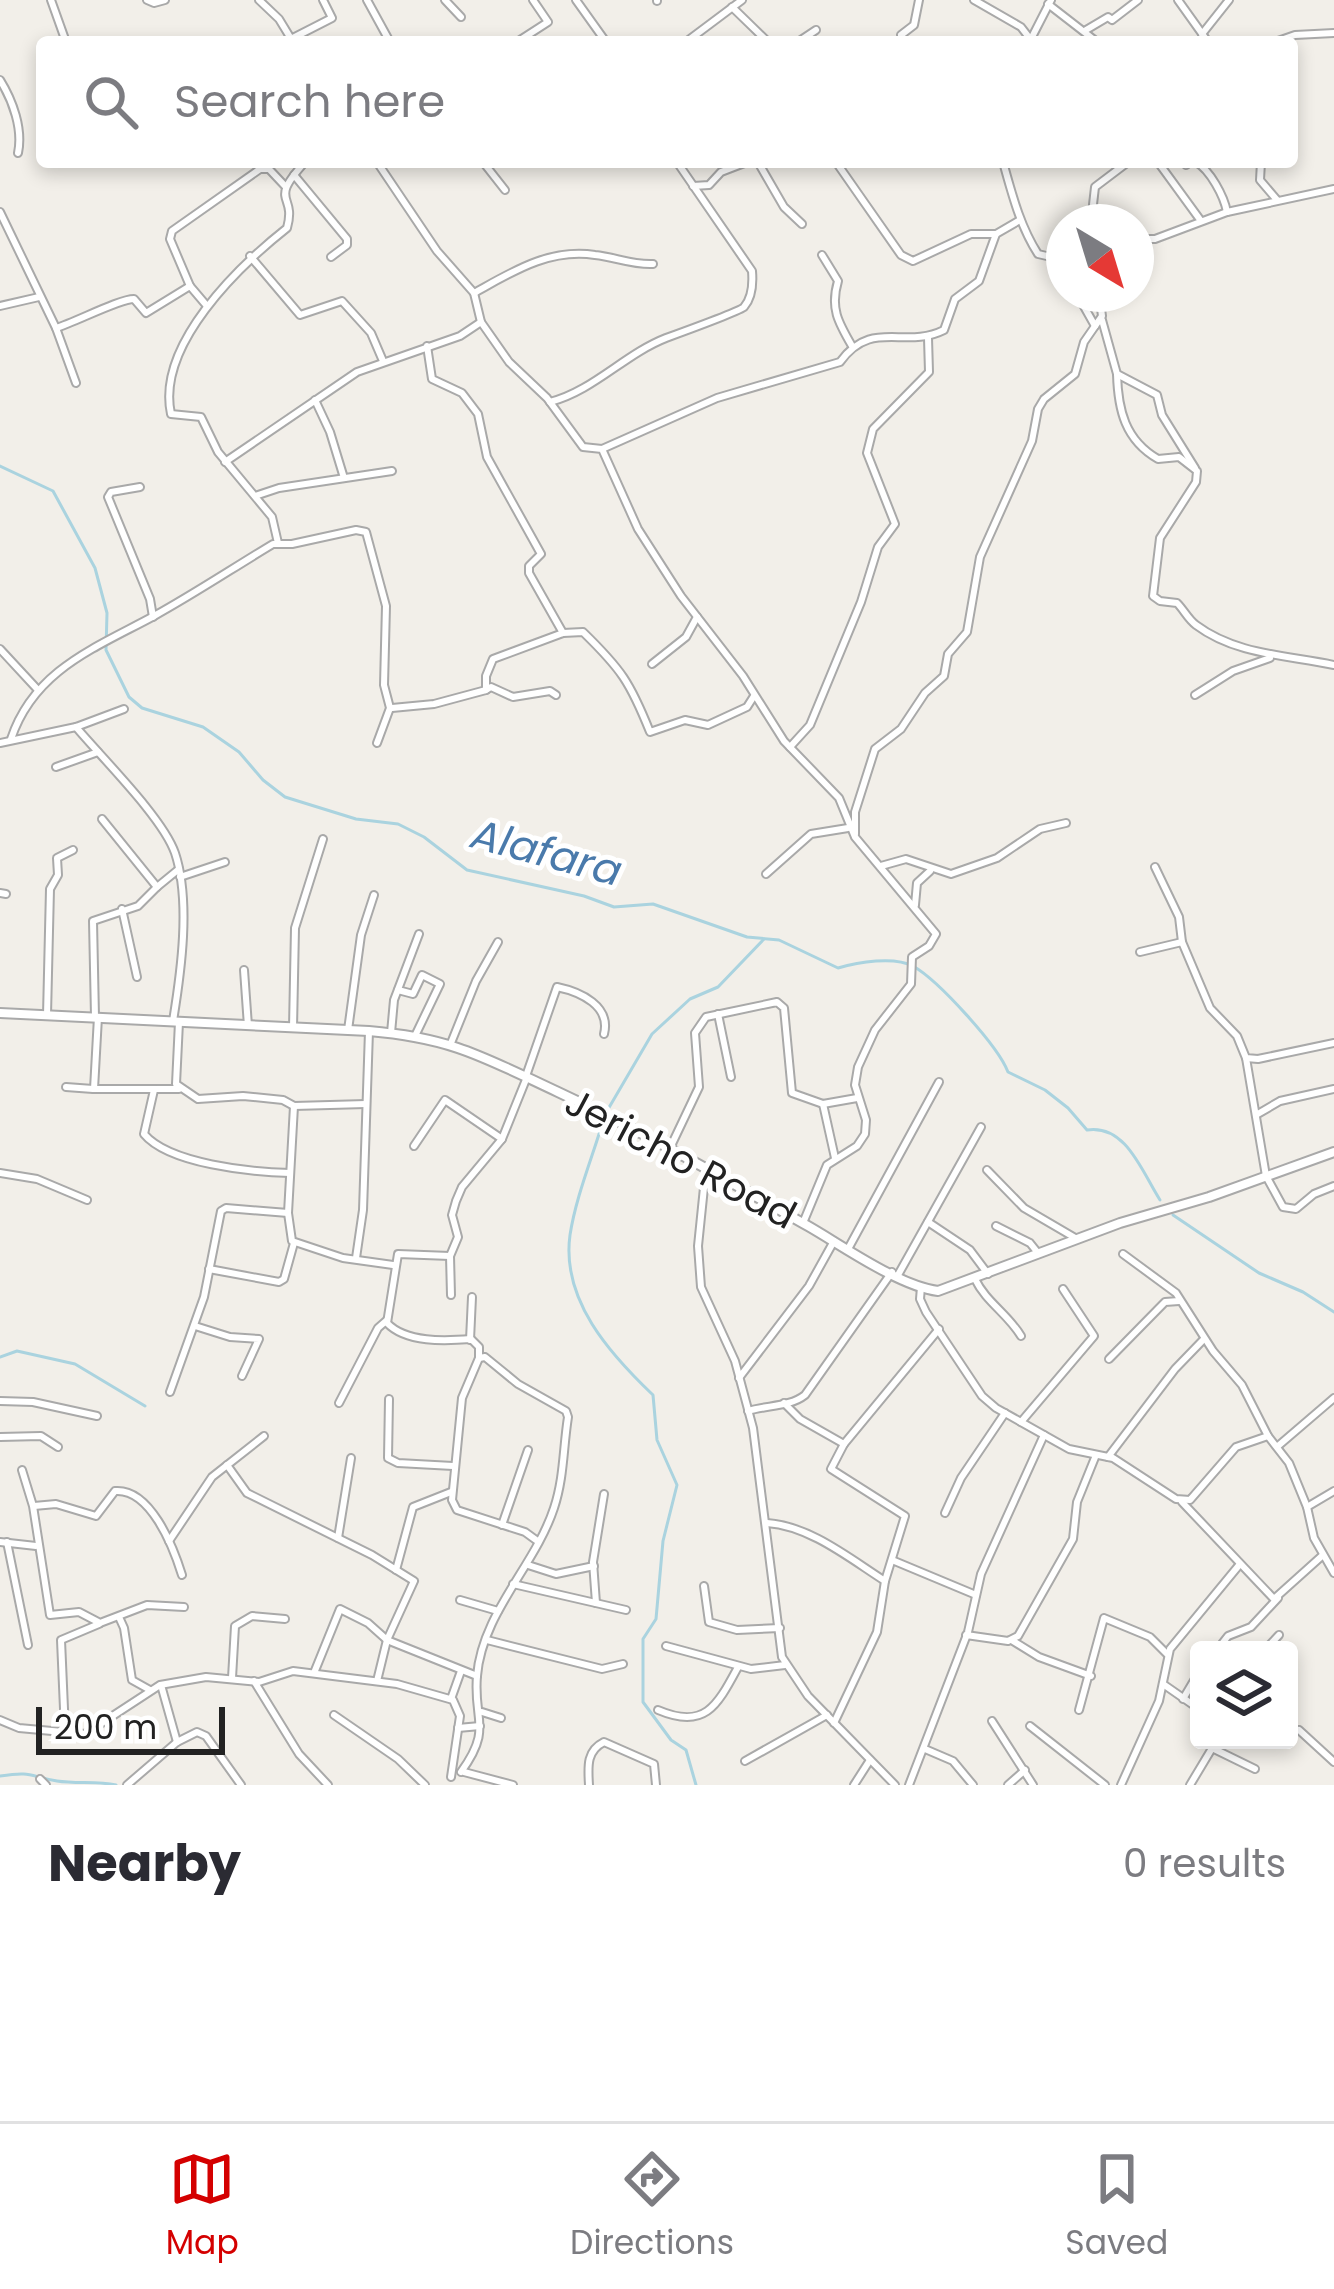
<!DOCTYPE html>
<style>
body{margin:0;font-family:Poppins,sans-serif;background:#f2f2f3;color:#2b2b33}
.controls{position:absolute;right:36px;bottom:36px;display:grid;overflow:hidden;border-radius:12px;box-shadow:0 6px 18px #0003}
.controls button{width:108px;height:108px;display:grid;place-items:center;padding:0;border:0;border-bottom:3px solid #e1e1e2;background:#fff;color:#2b2b33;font:60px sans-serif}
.compass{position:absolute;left:1046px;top:204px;width:108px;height:108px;border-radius:50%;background:#fff;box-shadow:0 6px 18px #0003;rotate:142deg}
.scale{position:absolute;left:36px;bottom:30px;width:189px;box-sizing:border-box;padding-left:12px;border:6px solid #222;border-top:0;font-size:33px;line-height:42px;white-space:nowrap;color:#222;-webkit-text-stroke:9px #fff;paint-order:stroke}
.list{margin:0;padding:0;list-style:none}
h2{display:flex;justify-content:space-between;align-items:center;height:156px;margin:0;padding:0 48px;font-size:51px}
h2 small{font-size:39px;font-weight:400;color:#7c7c81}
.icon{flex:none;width:66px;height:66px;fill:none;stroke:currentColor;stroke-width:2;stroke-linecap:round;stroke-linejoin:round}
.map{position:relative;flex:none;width:1334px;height:1785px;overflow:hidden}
.search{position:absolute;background:#fff;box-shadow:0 6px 18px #0003;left:36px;right:36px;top:36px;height:132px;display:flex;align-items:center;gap:30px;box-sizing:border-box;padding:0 42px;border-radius:12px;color:#7c7c81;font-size:45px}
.sheet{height:336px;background:#fff}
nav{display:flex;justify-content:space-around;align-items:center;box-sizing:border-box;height:168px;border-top:3px solid #e1e1e2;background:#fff;font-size:33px;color:#7c7c81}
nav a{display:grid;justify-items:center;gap:6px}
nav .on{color:#d40000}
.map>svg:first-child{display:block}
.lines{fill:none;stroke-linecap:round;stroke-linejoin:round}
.stream{stroke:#aad3df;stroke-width:3}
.minor-casing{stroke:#a9a9a9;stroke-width:10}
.tertiary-casing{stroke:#a9a9a9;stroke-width:12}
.minor{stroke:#fff;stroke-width:6}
.tertiary{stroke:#fff;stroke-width:8}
.labels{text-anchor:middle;stroke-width:10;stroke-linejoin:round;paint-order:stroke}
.street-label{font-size:39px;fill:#222;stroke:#fff}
.water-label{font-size:42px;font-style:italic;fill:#4a7aab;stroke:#fff}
</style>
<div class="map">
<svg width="1334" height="1785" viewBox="0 0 1334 1785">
<rect width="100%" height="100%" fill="#f2efe9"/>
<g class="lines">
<g class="stream">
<path d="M0 466 53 491 95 568 107 613 106 650 129 697 142 708 203 727 239 752 263 780 285 797 356 819 398 824 424 837 467 870 584 896 614 907 653 904 747 937 779 940 838 968C858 962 894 956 913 966 939 981 998 1046 1008 1072L1045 1090 1068 1108 1087 1130C1126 1124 1142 1172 1160 1200"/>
<polyline points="607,1111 652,1034 690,999 718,987 764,939"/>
<path d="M604 1118C593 1156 576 1196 570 1235 561 1300 610 1354 653 1395L657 1440 677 1485 663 1541 656 1619 643 1639V1702L671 1740 686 1750 696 1785"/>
<polyline points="1173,1215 1259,1273 1303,1292 1334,1312"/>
<polyline points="0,1357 17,1351 75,1364 145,1406"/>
<path d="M0 1776C33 1771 28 1776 57 1781 76 1784 97 1781 116 1785"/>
</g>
<defs>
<g id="minor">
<polyline points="51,0 66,42"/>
<polyline points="147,0 154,3 165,0"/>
<polyline points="259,0 279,19 293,42"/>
<polyline points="367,0 390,42"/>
<polyline points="445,0 461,17"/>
<polyline points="576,0 606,42"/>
<polyline points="657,0 657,1"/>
<polyline points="974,0 1021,27 1031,40"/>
<polyline points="1178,0 1208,42"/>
<polyline points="1048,4 1097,42"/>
<polyline points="732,7 768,42"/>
<polyline points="1086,30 1108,17 1112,20 1138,0"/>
<polyline points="1202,34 1229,0"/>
<polyline points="901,35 914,25 919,0"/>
<polyline points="1031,39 1051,0"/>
<polyline points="285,42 332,18 323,0"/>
<polyline points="517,42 548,22 533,0"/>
<polyline points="686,42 742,0"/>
<polyline points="798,42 816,30"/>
<polyline points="1275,42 1295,35 1334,33"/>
<path d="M0 80C13 101 23 129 18 153"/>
<polyline points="377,162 437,251 474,293 481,322 509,362 547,398 583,447 602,449 638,529 681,596 743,676 784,741 839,798 855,837 936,934 929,946 912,957 911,984 875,1030 858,1067 855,1085 866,1120 865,1134 857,1146 827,1165 803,1223"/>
<polyline points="483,162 505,190"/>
<polyline points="758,162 784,207 802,224"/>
<polyline points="836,162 901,255 913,261 971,234 996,234"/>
<path d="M1003 162C1012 194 1020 226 1038 254L1064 260"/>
<polyline points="1158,162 1201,221"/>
<path d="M1196 162C1210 170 1224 196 1227 212"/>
<polyline points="1261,162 1260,180 1277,200"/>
<polyline points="1186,165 1190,162"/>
<polyline points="294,175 347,239 347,245 331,257"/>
<polyline points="693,186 709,185 721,172 747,162"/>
<polyline points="0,212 56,328 76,383"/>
<polyline points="1091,222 1095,187 1128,162"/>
<polyline points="1136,239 1155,239 1227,212 1334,189"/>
<path d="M822 255 838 281C830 308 838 322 852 346"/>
<polyline points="250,256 300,315 342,301 371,333 383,361"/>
<polyline points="190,286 170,239 172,231 260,169 269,169 285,186"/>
<path d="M474 293C512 272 549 248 595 255 615 257 632 265 653 264"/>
<polyline points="1077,294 1095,326"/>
<polyline points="0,306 39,297"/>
<polyline points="1102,320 1117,374 1157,395 1162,415 1195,468"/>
<path d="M56 328C76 322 119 299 134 299L146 313 190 286 207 306"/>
<polyline points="427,346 432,379 462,393 478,414 487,457 541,554 529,566 529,573 563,633"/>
<path d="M1117 374C1118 410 1125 440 1158 459L1179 457 1197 471 1196 482 1160 538 1153 596 1160 601 1177 603C1184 610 1188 619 1196 625 1236 655 1287 655 1334 665"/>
<polyline points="315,400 330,432 344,478"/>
<path d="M550 402C593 391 625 354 666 338 677 334 740 311 744 307 752 298 753 283 752 271L677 162"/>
<path d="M602 449 717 398 840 362C872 318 904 350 944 330L955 299 979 281 996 234 1020 220"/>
<polyline points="225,462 357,372 460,336 481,322"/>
<polyline points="140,487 111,492 108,497 150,599 153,617"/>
<polyline points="255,496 279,488 392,471"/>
<path d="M278 543 272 517 218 452 201 417 171 414C156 345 239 266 287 228 297 192 267 204 305 162"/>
<polyline points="0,649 38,690"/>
<polyline points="652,664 686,637 697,617"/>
<polyline points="486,690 491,687 513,697 550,691 556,695"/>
<polyline points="1195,695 1233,671 1270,658"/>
<path d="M392 708 434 704 486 690V676L493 659 563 633 583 632C621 669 630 682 650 732L685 720 708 725 747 707 754 696"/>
<path d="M76 727C102 758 163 818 175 853 191 901 181 972 173 1021"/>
<path d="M11 739C34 670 95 648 154 616 194 594 233 568 273 544H292L356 530 366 532 386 606 384 685 390 708 377 743"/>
<polyline points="0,743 76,727 124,709"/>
<polyline points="790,747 810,725 861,602 878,547 895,524 867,453 873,429 929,372 928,338"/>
<polyline points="56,767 98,752"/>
<polyline points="102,819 157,887 179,869"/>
<polyline points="855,834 855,812 875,749 901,729 925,693 944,676 948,654 967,632 980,557 1032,441 1038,409 1044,399 1075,374 1084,342 1102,316 1099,294"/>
<polyline points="881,866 906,859 951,874 997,858 1040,829 1066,823"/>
<polyline points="1155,867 1179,917 1182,942 1210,1008 1237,1036 1246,1058 1258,1059 1334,1043"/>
<polyline points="766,874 811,834 848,828"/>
<polyline points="180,877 225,862"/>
<polyline points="0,893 6,894"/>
<polyline points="915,905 917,883 930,871"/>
<polyline points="122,909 137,977"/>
<polyline points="1140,952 1182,942"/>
<polyline points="244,970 248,1026"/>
<polyline points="398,990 413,994 422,975 440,984 415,1036"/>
<polyline points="718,1014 731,1077"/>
<polyline points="47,1015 50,889 58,875 57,858 73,850"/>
<polyline points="95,1017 93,921 138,906 157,887"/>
<polyline points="98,1017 94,1089 179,1089"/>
<polyline points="179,1022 176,1084 198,1099 243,1096 283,1100 294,1106 366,1104"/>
<polyline points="293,1028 295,928 323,839"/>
<polyline points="348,1030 361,935 374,895"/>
<polyline points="391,1033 394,1000 419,934"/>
<polyline points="451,1043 476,981 498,942"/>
<polyline points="1246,1058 1266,1176 1283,1207 1296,1209 1314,1194 1334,1186"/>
<path d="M526 1076 557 987C581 992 611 1006 604 1034"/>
<polyline points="66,1087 93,1089"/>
<path d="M154 1090 144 1134C169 1164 251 1172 290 1173"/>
<polyline points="823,1104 835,1158"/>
<polyline points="294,1106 288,1213 292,1241 343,1258 393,1265"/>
<polyline points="1256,1115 1280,1101 1334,1089"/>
<polyline points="414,1146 445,1100 502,1139"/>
<polyline points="670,1148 699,1087 695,1033 706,1017 777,1002 784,1008 792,1093 823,1104 857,1098"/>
<polyline points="706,1168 698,1246 701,1287 735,1361 753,1428 782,1657 808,1696 895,1785"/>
<polyline points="987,1170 1024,1208 1077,1239"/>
<polyline points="0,1173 37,1179 87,1200"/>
<polyline points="928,1222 970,1250 988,1274"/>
<polyline points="996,1226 1030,1243 1038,1253"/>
<polyline points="848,1249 939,1082"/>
<polyline points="1123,1254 1176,1293 1213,1351 1242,1385 1268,1436 1289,1463 1307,1507 1314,1538 1334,1573"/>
<path d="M450 1256 398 1254 387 1323C406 1343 445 1341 471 1339L479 1347V1358L462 1398 452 1500 457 1510 525 1532 536 1540"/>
<polyline points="356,1258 363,1210 369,1031"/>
<polyline points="209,1269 279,1282 284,1279 294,1243"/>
<polyline points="898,1275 981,1127"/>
<path d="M975 1279C986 1302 1008 1314 1021 1336"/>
<polyline points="921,1287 920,1299 926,1312 982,1396 996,1408 1069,1449 1113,1458 1176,1499 1190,1500 1236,1447 1268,1436"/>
<polyline points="451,1295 450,1256 458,1237 452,1215 456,1201 462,1187 502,1139 527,1077"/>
<polyline points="195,1326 230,1337 259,1339 242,1376"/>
<polyline points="470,1340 472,1297"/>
<polyline points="1109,1359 1165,1302 1179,1301"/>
<polyline points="739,1378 809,1286 834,1241"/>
<polyline points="170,1392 204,1297 221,1211 226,1208 288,1213"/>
<polyline points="389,1399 388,1458 398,1463 453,1466"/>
<polyline points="0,1401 33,1402 97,1416"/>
<polyline points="339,1403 378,1328 386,1321"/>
<polyline points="784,1403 800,1419 844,1444 939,1329"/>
<path d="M748 1411C767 1405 790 1407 805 1395L892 1272"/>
<polyline points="1021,1422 1094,1336 1063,1289"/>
<polyline points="0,1437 41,1436 58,1447"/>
<polyline points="1278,1446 1334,1398"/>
<polyline points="1108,1457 1175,1369 1204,1339"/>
<polyline points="227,1465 247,1493 372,1555 414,1581 387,1640 377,1681"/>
<polyline points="22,1470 33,1506 50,1615 79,1612 100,1623 147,1605 184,1607"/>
<polyline points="1182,1502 1274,1599 1323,1555"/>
<path d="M34 1506 56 1504 96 1516 115 1491C150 1488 173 1546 182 1575"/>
<polyline points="1307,1507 1334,1491"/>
<polyline points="945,1513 961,1478 1005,1413"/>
<path d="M767 1523C810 1526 849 1558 885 1581"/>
<polyline points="502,1525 528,1450"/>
<polyline points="338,1538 351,1458"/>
<polyline points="169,1541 212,1477 264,1436"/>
<polyline points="0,1542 36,1546"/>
<polyline points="7,1542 28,1645"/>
<polyline points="892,1560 976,1595"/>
<polyline points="528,1565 556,1574 594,1566"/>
<polyline points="396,1570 413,1507 451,1492"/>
<polyline points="513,1584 626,1610"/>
<polyline points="704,1586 709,1622 737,1630 780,1628"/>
<polyline points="460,1600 498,1611"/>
<polyline points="596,1603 593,1562 604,1494"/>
<polyline points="119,1617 124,1628 132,1680 150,1690"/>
<polyline points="966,1635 1008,1641 1018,1636 1073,1539 1077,1502 1096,1455"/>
<polyline points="487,1640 602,1669 623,1664"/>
<polyline points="1013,1641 1039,1657 1091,1676"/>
<polyline points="666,1646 751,1669 785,1665"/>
<polyline points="1217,1650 1228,1636 1251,1627 1278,1598"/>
<polyline points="1265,1650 1279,1635"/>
<polyline points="314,1673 340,1609 368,1623 387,1640 477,1676"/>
<polyline points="232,1678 235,1626 252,1616 285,1619"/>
<polyline points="254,1681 299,1754 328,1785"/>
<polyline points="1163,1684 1199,1709"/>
<polyline points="161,1685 177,1742"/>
<polyline points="451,1699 461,1671"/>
<polyline points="1183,1699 1199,1672"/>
<path d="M658 1710C705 1730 717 1706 738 1667"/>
<polyline points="1079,1710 1104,1618 1150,1637 1167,1654"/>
<polyline points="482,1712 501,1718"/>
<polyline points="334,1715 398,1759 425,1785"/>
<polyline points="0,1720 19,1728 85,1734 160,1685 206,1677 259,1682 293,1671 397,1684 453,1700 460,1716 451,1777"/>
<polyline points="992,1721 1033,1785"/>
<polyline points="834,1723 877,1632 885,1581 905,1516 831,1469 844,1444"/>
<polyline points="1030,1726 1105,1785"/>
<polyline points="458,1728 480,1726"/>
<polyline points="1299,1730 1334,1762"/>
<polyline points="65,1732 61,1640 99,1624"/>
<polyline points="1212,1748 1255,1769"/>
<polyline points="925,1749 953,1761 973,1785"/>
<polyline points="745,1761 827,1715"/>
<path d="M461 1772C493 1728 473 1721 477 1676 482 1613 535 1566 554 1508 564 1478 563 1449 568 1417L566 1411 518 1384 485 1357 479 1358"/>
<polyline points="464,1772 513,1785"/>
<polyline points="40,1779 46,1785"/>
<polyline points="127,1785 177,1742 197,1732 206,1736 241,1785"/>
<path d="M589 1785C588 1767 586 1751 604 1742L654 1764 656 1785"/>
<polyline points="854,1785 870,1760"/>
<polyline points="909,1785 968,1632 981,1574 1044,1435"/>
<polyline points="1008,1785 1025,1770"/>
<polyline points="1121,1785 1159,1701 1170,1649 1240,1564"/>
<polyline points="1190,1785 1217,1740"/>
</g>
<path id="tertiary" d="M0 1013 369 1031C453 1038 485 1058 558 1092 644 1132 725 1179 808 1226 843 1246 899 1286 938 1291L1120 1223 1209 1197 1334 1152"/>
</defs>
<use href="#minor" class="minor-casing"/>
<use href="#tertiary" class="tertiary-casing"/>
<use href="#minor" class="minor"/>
<use href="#tertiary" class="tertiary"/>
</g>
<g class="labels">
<g class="street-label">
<text transform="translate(681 1158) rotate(28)" y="14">Jericho Road</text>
</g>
<g class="water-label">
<text transform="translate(547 852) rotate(15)" y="15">Alafara</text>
</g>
</g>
</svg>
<div class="controls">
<button><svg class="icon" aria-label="layers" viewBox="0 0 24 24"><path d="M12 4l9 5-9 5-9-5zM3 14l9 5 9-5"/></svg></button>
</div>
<svg class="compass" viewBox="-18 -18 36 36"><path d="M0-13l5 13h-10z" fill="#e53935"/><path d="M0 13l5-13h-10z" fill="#7c7c81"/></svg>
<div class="scale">200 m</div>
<div class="search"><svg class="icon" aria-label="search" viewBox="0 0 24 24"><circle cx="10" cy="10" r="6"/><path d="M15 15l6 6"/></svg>Search here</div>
</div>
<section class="sheet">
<h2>Nearby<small>0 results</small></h2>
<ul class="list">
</ul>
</section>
<nav>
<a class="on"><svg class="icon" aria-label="map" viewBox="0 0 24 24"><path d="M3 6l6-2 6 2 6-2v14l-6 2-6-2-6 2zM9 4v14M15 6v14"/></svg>Map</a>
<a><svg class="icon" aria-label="directions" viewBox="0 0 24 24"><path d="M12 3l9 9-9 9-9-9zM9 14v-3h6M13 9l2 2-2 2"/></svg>Directions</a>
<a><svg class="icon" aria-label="saved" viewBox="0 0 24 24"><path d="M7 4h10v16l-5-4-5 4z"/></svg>Saved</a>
</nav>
